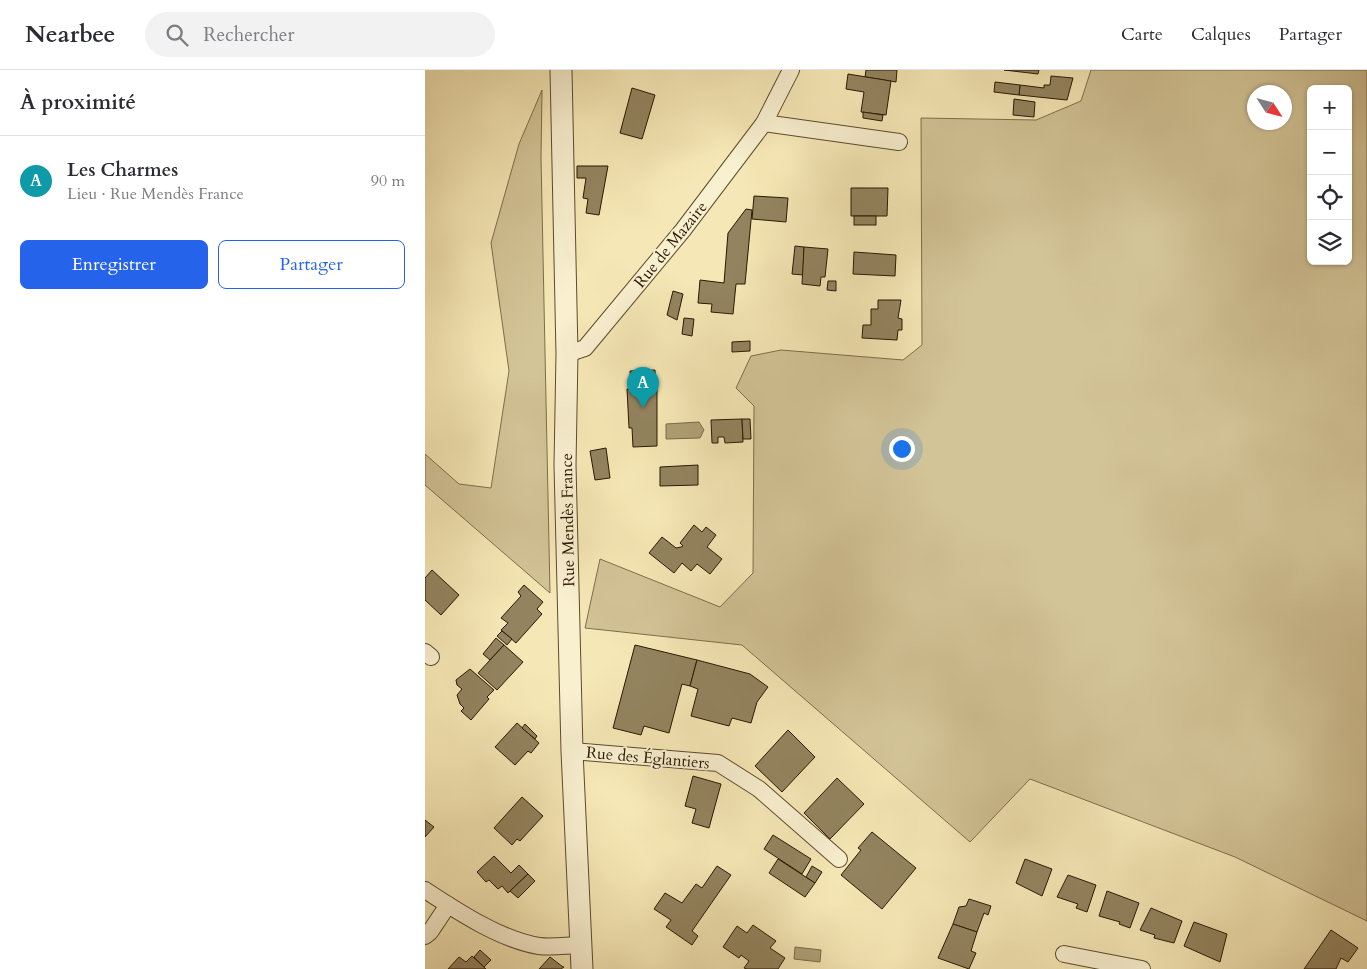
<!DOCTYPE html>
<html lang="fr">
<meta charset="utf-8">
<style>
body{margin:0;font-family:Cardo,serif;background:#f2f2f3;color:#2b2b33}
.controls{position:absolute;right:15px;top:15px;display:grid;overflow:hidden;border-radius:8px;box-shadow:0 1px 4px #0004}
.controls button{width:45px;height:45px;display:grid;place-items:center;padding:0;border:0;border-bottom:1px solid #e1e1e2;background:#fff;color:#2b2b33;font:25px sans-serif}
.compass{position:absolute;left:822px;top:15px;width:45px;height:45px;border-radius:50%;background:#fff;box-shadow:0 1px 4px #0004;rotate:126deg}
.you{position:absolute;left:476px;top:378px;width:18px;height:18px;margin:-12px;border:4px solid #fff;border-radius:50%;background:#1a73e8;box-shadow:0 0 0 8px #1a73e833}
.badge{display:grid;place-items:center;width:32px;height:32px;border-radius:50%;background:#2563eb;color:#fff;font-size:16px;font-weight:700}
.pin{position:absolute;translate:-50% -41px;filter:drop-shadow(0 1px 2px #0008)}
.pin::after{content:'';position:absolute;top:26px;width:18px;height:15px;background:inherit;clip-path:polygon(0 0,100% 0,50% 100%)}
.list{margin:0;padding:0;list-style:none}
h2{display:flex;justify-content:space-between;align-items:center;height:65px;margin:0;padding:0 20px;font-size:21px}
h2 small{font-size:16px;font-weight:400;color:#7c7c81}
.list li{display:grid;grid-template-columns:32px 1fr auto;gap:15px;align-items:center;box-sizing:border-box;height:90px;padding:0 20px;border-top:1px solid #e1e1e2}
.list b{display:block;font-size:19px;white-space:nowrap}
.list p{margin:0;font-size:16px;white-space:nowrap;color:#7c7c81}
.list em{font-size:16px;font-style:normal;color:#7c7c81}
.actions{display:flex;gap:10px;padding:15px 20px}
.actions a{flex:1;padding:11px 0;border:1px solid #2563eb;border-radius:8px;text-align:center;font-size:18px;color:#2563eb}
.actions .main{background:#2563eb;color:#fff}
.icon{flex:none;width:28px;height:28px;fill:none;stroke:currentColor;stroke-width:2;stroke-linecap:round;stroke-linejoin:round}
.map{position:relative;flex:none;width:942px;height:899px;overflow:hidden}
header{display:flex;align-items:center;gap:30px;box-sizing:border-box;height:70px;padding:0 25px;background:#fff;border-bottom:1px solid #e1e1e2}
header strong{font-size:24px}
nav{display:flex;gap:28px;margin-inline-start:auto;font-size:18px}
.search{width:350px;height:45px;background:#f2f2f3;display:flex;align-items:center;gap:12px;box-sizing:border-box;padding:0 18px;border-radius:28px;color:#7c7c81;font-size:19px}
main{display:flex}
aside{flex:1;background:#fff}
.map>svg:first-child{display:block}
.green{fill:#d3c497;stroke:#7e6e4c;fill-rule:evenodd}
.water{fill:#b0a178;stroke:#7a6a48}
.building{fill:#93845f;stroke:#281701}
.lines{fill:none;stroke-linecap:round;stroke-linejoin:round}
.minor-casing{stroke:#5c4b2e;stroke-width:18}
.tertiary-casing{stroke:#5c4b2e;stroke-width:23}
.minor{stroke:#f9f0d0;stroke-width:16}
.tertiary{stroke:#f9f0d0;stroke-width:21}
.labels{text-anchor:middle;stroke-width:4;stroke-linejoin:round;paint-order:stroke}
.street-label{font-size:16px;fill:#281701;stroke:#f9f0d0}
</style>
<header>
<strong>Nearbee</strong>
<div class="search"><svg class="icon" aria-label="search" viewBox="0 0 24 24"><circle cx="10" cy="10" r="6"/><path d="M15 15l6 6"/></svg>Rechercher</div>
<nav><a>Carte</a><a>Calques</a><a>Partager</a></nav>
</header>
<main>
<aside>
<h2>À proximité<small></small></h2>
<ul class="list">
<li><span class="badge" style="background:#0f9aa8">A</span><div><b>Les Charmes</b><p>Lieu · Rue Mendès France</p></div><em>90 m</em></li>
</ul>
<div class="actions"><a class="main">Enregistrer</a><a>Partager</a></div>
</aside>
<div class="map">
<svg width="942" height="899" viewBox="0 0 942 899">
<rect width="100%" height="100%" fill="#f6e8b6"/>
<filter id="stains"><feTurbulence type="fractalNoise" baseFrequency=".004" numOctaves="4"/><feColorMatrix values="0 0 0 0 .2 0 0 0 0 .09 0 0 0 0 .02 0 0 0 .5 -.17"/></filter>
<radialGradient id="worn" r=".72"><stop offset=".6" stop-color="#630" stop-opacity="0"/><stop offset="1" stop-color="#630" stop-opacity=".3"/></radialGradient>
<g class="green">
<path d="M666 0H942V851L810 787 605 709 545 772 317 575 160 558 175 489 295 537 328 503 329 336 311 318 326 286 356 280 478 290 497 275 496 48 611 50 656 31ZM886 19H923V191H886ZM859 22V52H829V22Z"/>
<polygon points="117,20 116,88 125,523 0,415 0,384 34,414 66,418 84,301 66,173 94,74"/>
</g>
<g class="water">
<polygon points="274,352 279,360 275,368 241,369 241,354"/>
<polygon points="370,877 396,880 395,892 369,889"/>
</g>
<g class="building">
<polygon points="441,0 472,0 471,12 440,7"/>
<polygon points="579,0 614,0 613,4"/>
<polygon points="423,4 466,11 461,45 436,42 439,22 421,19"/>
<polygon points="626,6 648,8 642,30 594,25 595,15 619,18 619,15 625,15"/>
<polygon points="570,12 595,15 594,25 569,22"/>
<polygon points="207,18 230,25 217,69 195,63"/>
<polygon points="589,29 610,32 609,47 588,45"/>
<polygon points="438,42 458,45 457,51 438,48"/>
<polygon points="152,96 183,96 174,145 161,143 163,129 158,128 161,108 152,108"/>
<polygon points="426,118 463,118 462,146 426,146"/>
<polygon points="329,126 363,128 361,152 327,149"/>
<polygon points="321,139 327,140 320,214 311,214 308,244 286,242 287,234 273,233 275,210 299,213 303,163"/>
<rect x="429" y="146" width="22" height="9"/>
<polygon points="370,176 379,177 378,205 367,204"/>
<polygon points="379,177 403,179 400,207 396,207 395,216 377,214"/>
<polygon points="429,182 471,185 470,206 428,204"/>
<polygon points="403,211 411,211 411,221 402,220"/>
<polygon points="248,221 258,224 252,250 242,245"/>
<polygon points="453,230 476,230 473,248 477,249 477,260 473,260 472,270 437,268 438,255 446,255 446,239 453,239"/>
<polygon points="259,248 269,249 267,266 257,264"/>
<polygon points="325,271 325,281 307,282 307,272"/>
<polygon points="230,300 231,318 232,318 232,376 208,377 207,358 204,358 202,319 206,319 205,301"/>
<polygon points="317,349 318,372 300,373 299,367 293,367 293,373 287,373 286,350"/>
<polygon points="317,349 325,349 326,369 318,369"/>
<polygon points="181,378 185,408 170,410 165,381"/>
<polygon points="273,395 273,415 235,416 235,397"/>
<polygon points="269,455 277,462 281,457 291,465 282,477 297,489 285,504 272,494 266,501 257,493 249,503 224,483 237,467 251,478 256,477 258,476 255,473"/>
<polygon points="7,500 34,525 16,545 0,530 0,508"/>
<polygon points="99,515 118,532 112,539 117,544 91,573 76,560 83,553 76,548 96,526 93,522"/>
<polygon points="77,561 87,569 82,575 72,566"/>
<polygon points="71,568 79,575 65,590 58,584"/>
<polygon points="79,575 98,592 72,620 53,603"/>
<polygon points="210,575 272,590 265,616 257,614 244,663 219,656 216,665 188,658"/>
<polygon points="272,590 325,604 343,617 332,632 326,653 307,648 304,656 266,646 273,619 265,616"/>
<polygon points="45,599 69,620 62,627 64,629 46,650 36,641 39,638 35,634 32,625 37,619 32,615 31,610"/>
<polygon points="92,653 114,673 106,683 103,681 90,695 70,677"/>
<polygon points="100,654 112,666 110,669 97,658"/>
<polygon points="363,660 390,687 357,722 330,696"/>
<polygon points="268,706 296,714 284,758 267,753 271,739 260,736"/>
<polygon points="412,708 439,734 405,769 379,743"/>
<polygon points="97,727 118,746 95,771 92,769 87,775 69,758"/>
<polygon points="0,750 9,757 0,767"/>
<polygon points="447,762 491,798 457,839 416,805 436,780 433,778"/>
<polygon points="348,765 386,789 377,804 339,779"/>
<polygon points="69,786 86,803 94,795 103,804 83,823 77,816 73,819 64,810 61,812 52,802"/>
<polygon points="353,789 390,813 380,827 344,803"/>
<polygon points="600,789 627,799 617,826 591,813"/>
<polygon points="292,796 306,805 267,861 273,866 267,875 241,857 246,850 229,839 240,823 257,833 271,814 277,818"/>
<polygon points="387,796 397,802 390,813 381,807"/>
<polygon points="103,804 110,811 93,828 85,821"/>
<polygon points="643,805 671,815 662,842 651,838 653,834 632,827"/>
<polygon points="682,821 714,833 705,858 694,854 695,852 674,846"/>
<polygon points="544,829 566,836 563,845 559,843 552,862 528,854 534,837 541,836"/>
<polygon points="726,838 757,851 749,873 729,868 730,865 715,860"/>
<polygon points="769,852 802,864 795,892 759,876"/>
<polygon points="528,854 552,862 546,881 551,883 544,899 513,888"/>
<polygon points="328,855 351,871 345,878 360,888 353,899 322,899 319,898 324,891 316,885 314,888 298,877 312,856 322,863"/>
<polygon points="906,860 933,878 923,892 916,888 911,899 879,899"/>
<polygon points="55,880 66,890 59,897 49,887"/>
<polygon points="47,886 61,899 23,899 34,887 41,892"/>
<polygon points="125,887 138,897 139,897 136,899 114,899"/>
</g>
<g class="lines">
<defs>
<g id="minor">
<polyline points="339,53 474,72"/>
<polyline points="142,284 160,278 258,160 339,53 366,0"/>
<polyline points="0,582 6,587"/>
<polyline points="147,681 293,693 334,719 414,789"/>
<path d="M0 820C32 841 76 870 114 876 127 878 143 875 156 875"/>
<polyline points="0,866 5,862 23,835"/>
<polyline points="639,884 717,899"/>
</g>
<polyline id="tertiary" points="136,0 142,284 140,395 147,681 157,899"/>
</defs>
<use href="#minor" class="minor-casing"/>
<use href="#tertiary" class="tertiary-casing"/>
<use href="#minor" class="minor"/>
<use href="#tertiary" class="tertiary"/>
</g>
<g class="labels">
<g class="street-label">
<text transform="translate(245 174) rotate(-51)" y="6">Rue de Mazaire</text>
<text transform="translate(142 450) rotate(-91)" y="6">Rue Mendès France</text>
<text transform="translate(223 687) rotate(5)" y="6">Rue des Églantiers</text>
</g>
</g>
<rect width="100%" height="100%" filter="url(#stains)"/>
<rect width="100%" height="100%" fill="url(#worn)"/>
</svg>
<div class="controls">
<button>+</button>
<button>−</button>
<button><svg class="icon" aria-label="locate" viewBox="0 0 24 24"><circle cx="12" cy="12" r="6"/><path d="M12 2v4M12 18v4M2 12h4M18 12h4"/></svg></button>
<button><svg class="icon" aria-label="layers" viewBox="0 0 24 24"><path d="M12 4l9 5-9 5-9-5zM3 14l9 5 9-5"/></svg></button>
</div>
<svg class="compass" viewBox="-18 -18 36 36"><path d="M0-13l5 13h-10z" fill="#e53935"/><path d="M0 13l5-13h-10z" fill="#7c7c81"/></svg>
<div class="you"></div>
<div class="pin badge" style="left:218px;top:338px;background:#0f9aa8">A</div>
</div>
</main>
